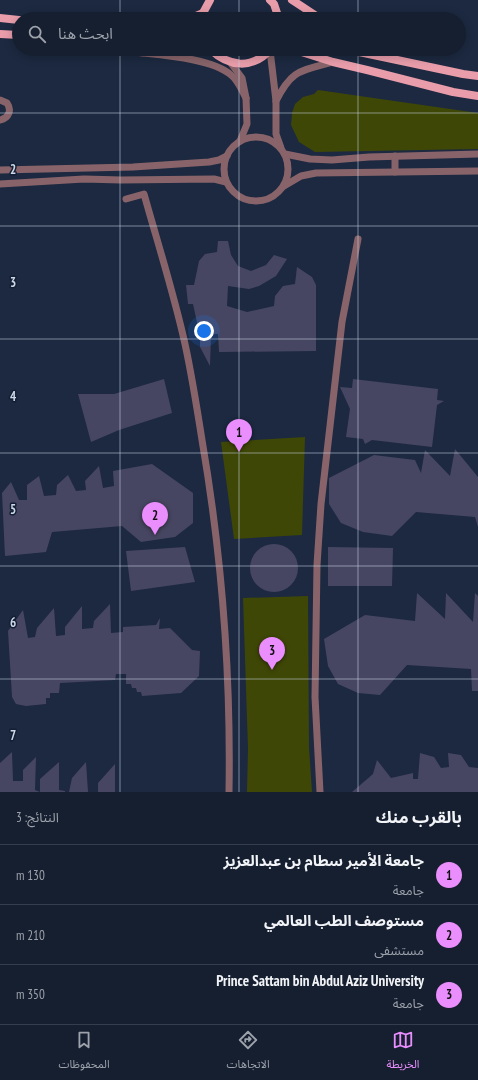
<!DOCTYPE html>
<html lang="ar">
<meta charset="utf-8">
<style>
body{margin:0;font-family:"PT Sans Narrow","Noto Sans Arabic",sans-serif;background:#1e2738;color:#f1f3f6;direction:rtl}
.you{position:absolute;left:204px;top:331px;width:14px;height:14px;margin:-10px;border:3px solid #fff;border-radius:50%;background:#1a73e8;box-shadow:0 0 0 6px #1a73e833}
.badge{display:grid;place-items:center;width:26px;height:26px;border-radius:50%;background:#ea8dfd;color:#111;font-size:13px;font-weight:700}
.pin{position:absolute;translate:-50% -33px;filter:drop-shadow(0 1px 2px #0008)}
.pin::after{content:'';position:absolute;top:21px;width:14px;height:12px;background:inherit;clip-path:polygon(0 0,100% 0,50% 100%)}
.list{margin:0;padding:0;list-style:none}
h2{display:flex;justify-content:space-between;align-items:center;height:52px;margin:0;padding:0 16px;font-size:17px}
h2 small{font-size:13px;font-weight:400;color:#9da2ab}
.list li{display:grid;grid-template-columns:26px 1fr auto;gap:12px;align-items:center;box-sizing:border-box;height:60px;padding:0 16px;border-top:1px solid #343d4c}
.list b{display:block;font-size:15px;white-space:nowrap}
.list p{margin:0;font-size:13px;white-space:nowrap;color:#9da2ab}
.list em{font-size:13px;font-style:normal;color:#9da2ab}
.icon{flex:none;width:22px;height:22px;fill:none;stroke:currentColor;stroke-width:2;stroke-linecap:round;stroke-linejoin:round}
.map{position:relative;flex:none;width:478px;height:792px;overflow:hidden;direction:ltr}
.search{position:absolute;background:#151f30;box-shadow:0 2px 10px #0003;left:12px;right:12px;top:12px;height:44px;display:flex;align-items:center;gap:10px;box-sizing:border-box;padding:0 14px;border-radius:22px;color:#9da2ab;font-size:15px}
.sheet{height:232px;background:#151f30}
nav{display:flex;justify-content:space-around;align-items:center;box-sizing:border-box;height:56px;border-top:1px solid #343d4c;background:#151f30;font-size:11px;color:#9da2ab}
nav a{display:grid;justify-items:center;gap:2px}
nav .on{color:#ea8dfd}
.map>svg:first-child{display:block}
.green{fill:#3f4706}
.building{fill:#474662}
.lines{fill:none;stroke-linecap:round;stroke-linejoin:round}
.minor{stroke:#88646a;stroke-width:7}
.major{stroke:#e99dab;stroke-width:8}
.grid{fill:none;stroke:#ced7e6;stroke-width:1;stroke-opacity:0.55}
.grid-label{font-size:13px;text-anchor:middle;font-weight:bold;fill:#ced7e6;stroke:#121f35;stroke-width:3;stroke-linejoin:round;paint-order:stroke}
</style>
<div class="map">
<svg width="478" height="792" viewBox="0 0 478 792">
<rect width="100%" height="100%" fill="#1c2940"/>
<g class="green">
<polygon points="318,90 478,113 478,149 315,152 299,142 291,125 292,113 295,104 303,97 314,94"/>
<polygon points="305,437 302,535 234,539 221,442"/>
<polygon points="308,596 309,747 312,792 247,792 248,749 243,598"/>
</g>
<g class="building">
<polygon points="218,241 228,241 231,255 238,266 251,271 266,265 274,255 287,259 276,276 259,286 249,289 228,286 227,306 247,312 274,306 275,296 283,286 295,284 297,267 312,277 316,285 316,351 219,352 218,334 211,334 210,366 200,347 200,336 193,304 188,304 186,285 194,285 199,261 205,254 217,252"/>
<polygon points="164,379 172,413 119,430 91,442 78,394 114,394"/>
<polygon points="353,379 438,389 437,400 444,401 437,405 432,447 372,440 365,444 363,439 346,437 350,409 340,387 352,388"/>
<polygon points="455,449 478,477 478,527 475,517 416,512 392,536 363,532 341,523 329,504 329,478 374,455 415,460 421,473 425,450 450,476"/>
<polygon points="152,464 193,493 193,523 175,537 141,542 122,526 52,532 46,552 5,556 2,493 11,482 19,500 27,500 27,485 39,476 44,496 56,495 57,485 68,475 76,491 86,490 85,481 99,466 103,488 114,486 113,471"/>
<circle cx="274" cy="568" r="24"/>
<polygon points="185,547 195,582 131,591 126,551"/>
<polygon points="328,547 393,548 392,586 328,586"/>
<polygon points="417,593 445,619 446,593 473,622 475,593 478,596 478,691 472,691 471,669 407,665 380,695 358,693 338,684 328,666 324,639 365,615 415,621"/>
<polygon points="110,604 111,633 123,632 123,627 156,625 160,618 159,629 170,628 192,650 200,651 199,676 181,693 142,696 141,692 137,692 136,688 132,688 131,684 126,684 126,674 116,674 115,680 60,683 59,693 50,693 50,698 46,698 46,704 26,706 16,704 12,697 8,631 23,610 28,638 35,637 37,628 54,608 56,636 65,635 65,627 82,606 82,629 93,628 94,621"/>
<polygon points="12,752 13,781 23,781 23,770 36,757 35,790 40,792 0,792 0,763"/>
<polygon points="420,753 434,757 441,768 449,767 448,753 461,755 469,767 478,768 478,792 352,792 373,774 377,760 391,778 413,773 413,779 418,779"/>
<polygon points="59,762 59,790 65,791 65,792 40,792 40,779"/>
<polygon points="86,762 88,792 69,792 72,778"/>
<polygon points="115,764 115,792 98,792 98,783"/>
</g>
<g class="lines">
<g class="minor">
<path d="M127 49 134 52C159 55 212 58 231 75 238 80 242 91 246 98"/>
<polyline points="270,50 276,101 276,134 281,148"/>
<polyline points="230,62 242,78 246,98 247,124 240,141"/>
<path d="M0 100 7 103C12 110 9 118 0 120"/>
<path d="M276 101C292 69 301 71 333 62"/>
<circle cx="256" cy="169" r="32"/>
<polyline points="285,154 310,159 332,160 369,157 478,154"/>
<polyline points="0,170 133,167 209,162 219,160 227,156"/>
<polyline points="395,172 395,156"/>
<polyline points="0,184 84,179 121,180 214,179 226,182"/>
<polyline points="284,186 301,176 316,173 478,171"/>
<path d="M126 199 144 194C158 244 174 294 185 344 192 376 197 408 202 440 222 557 231 674 229 792"/>
<polyline points="320,792 315,697 317,565 321,504 342,322 358,239"/>
</g>
<g class="major">
<polyline points="270,0 274,4 279,19"/>
<polyline points="292,0 321,19"/>
<polyline points="0,18 19,20"/>
<polyline points="189,19 203,13"/>
<polyline points="202,19 203,13 210,0"/>
<polyline points="0,34 19,35"/>
<path d="M210 49C229 67 252 70 271 49"/>
<polyline points="292,49 333,62 367,70 453,92 478,96"/>
<polyline points="345,49 463,74 478,76"/>
</g>
</g>
<path class="grid" d="M120 0V19M239 0V19M358 0V19M120 49V792M239 49V792M358 49V792M0 113H478M0 226H478M0 339H478M0 453H478M0 566H478M0 679H478"/>
<g class="grid-label">
<text x="13" y="174">2</text>
<text x="13" y="287">3</text>
<text x="13" y="401">4</text>
<text x="13" y="514">5</text>
<text x="13" y="627">6</text>
<text x="13" y="740">7</text>
</g>
</svg>
<div class="you"></div>
<div class="pin badge" style="left:239px;top:452px">1</div>
<div class="pin badge" style="left:155px;top:535px">2</div>
<div class="pin badge" style="left:272px;top:670px">3</div>
<div class="search"><svg class="icon" aria-label="search" viewBox="0 0 24 24"><circle cx="10" cy="10" r="6"/><path d="M15 15l6 6"/></svg>ابحث هنا</div>
</div>
<section class="sheet">
<h2>بالقرب منك<small>النتائج: 3</small></h2>
<ul class="list">
<li><span class="badge">1</span><div><b>جامعة الأمير سطام بن عبدالعزيز</b><p>جامعة</p></div><em>130 m</em></li>
<li><span class="badge">2</span><div><b>مستوصف الطب العالمي</b><p>مستشفى</p></div><em>210 m</em></li>
<li><span class="badge">3</span><div><b>Prince Sattam bin Abdul Aziz University</b><p>جامعة</p></div><em>350 m</em></li>
</ul>
</section>
<nav>
<a class="on"><svg class="icon" aria-label="map" viewBox="0 0 24 24"><path d="M3 6l6-2 6 2 6-2v14l-6 2-6-2-6 2zM9 4v14M15 6v14"/></svg>الخريطة</a>
<a><svg class="icon" aria-label="directions" viewBox="0 0 24 24"><path d="M12 3l9 9-9 9-9-9zM9 14v-3h6M13 9l2 2-2 2"/></svg>الاتجاهات</a>
<a><svg class="icon" aria-label="saved" viewBox="0 0 24 24"><path d="M7 4h10v16l-5-4-5 4z"/></svg>المحفوظات</a>
</nav>
